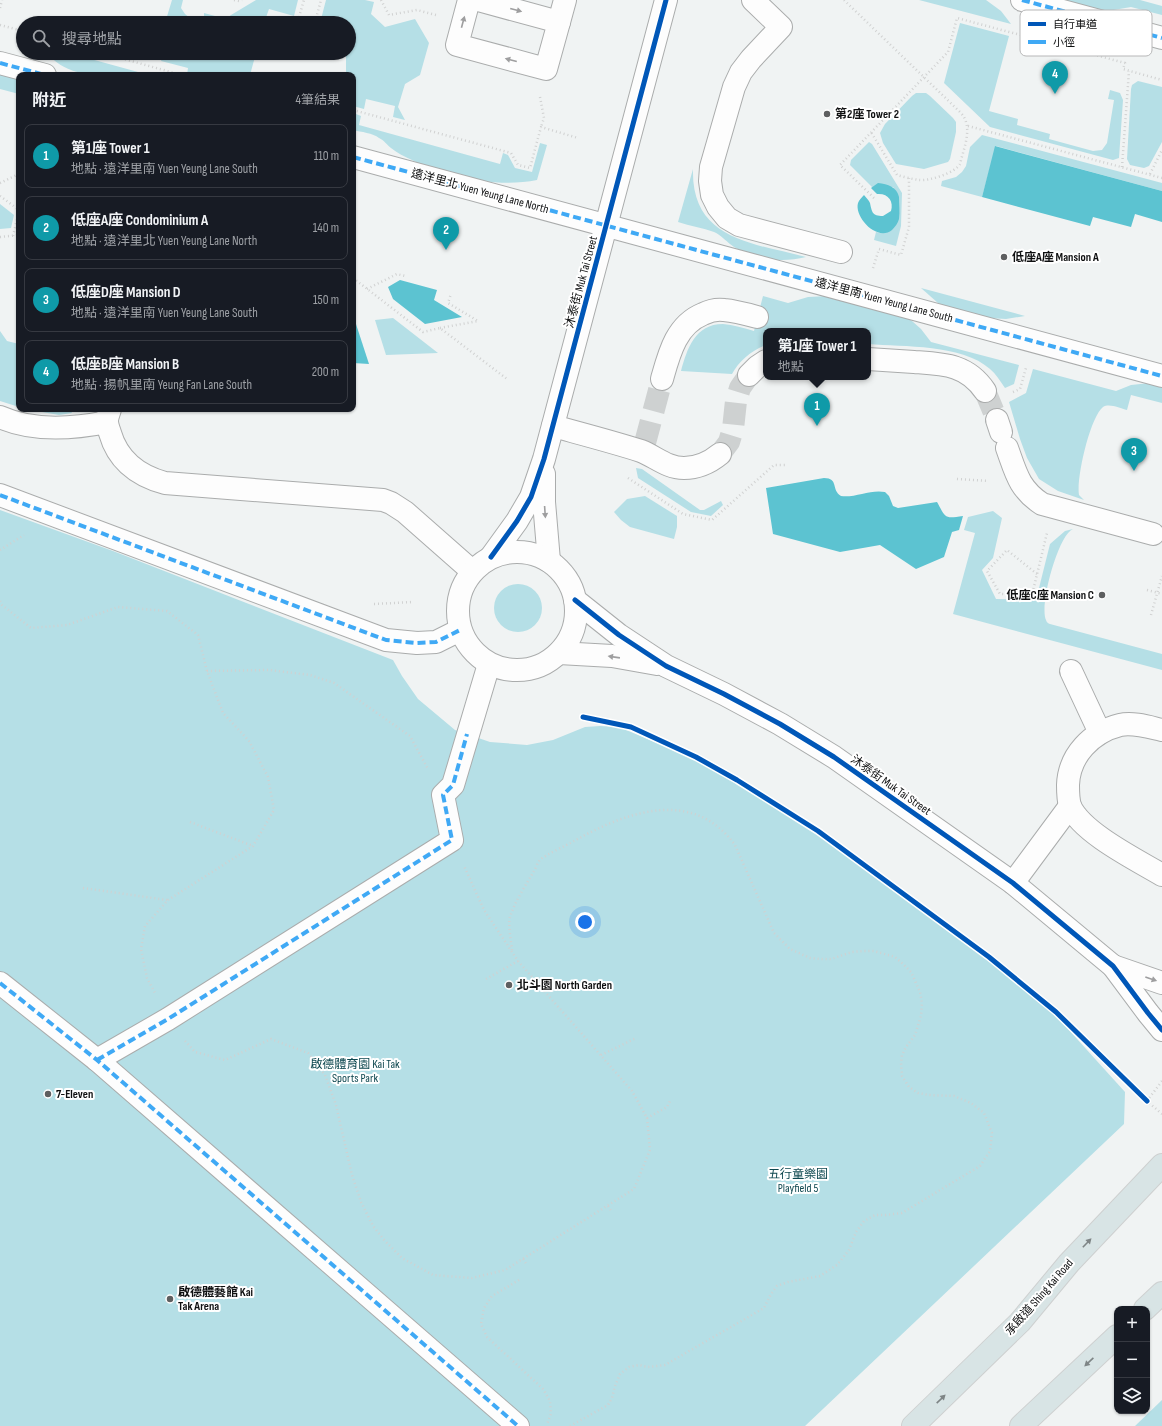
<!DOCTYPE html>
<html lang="zh-TW">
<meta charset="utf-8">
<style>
body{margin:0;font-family:"Sofia Sans Condensed","Noto Sans TC",sans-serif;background:#242831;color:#f1f3f6}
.controls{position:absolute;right:12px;bottom:12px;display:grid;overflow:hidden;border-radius:8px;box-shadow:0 1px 3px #0004}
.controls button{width:36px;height:36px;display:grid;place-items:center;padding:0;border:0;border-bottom:1px solid #363941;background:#171b24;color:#f1f3f6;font:20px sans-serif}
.you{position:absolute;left:585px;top:922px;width:14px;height:14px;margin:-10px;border:3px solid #fff;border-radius:50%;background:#1a73e8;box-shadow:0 0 0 6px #1a73e833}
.badge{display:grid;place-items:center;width:26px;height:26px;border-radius:50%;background:#afb0b2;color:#fff;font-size:13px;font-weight:700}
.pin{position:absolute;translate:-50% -33px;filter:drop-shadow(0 1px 2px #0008)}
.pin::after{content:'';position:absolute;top:21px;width:14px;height:12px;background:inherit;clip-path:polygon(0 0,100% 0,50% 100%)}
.popup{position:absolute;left:763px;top:328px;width:108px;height:52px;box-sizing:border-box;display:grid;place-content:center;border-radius:8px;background:#171b24;filter:drop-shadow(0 1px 3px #0005);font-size:13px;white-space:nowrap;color:#9ea1a6}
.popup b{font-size:15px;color:#f1f3f6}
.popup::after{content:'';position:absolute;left:50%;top:100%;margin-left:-8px;border:8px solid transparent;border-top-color:#171b24}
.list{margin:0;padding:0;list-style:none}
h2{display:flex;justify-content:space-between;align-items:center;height:52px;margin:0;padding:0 16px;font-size:17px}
h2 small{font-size:13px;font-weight:400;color:#9ea1a6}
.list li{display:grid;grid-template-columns:26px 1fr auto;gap:12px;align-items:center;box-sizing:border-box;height:64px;margin:0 8px 8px;padding:0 8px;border:1px solid #363941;border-radius:8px}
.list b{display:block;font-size:15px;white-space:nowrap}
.list p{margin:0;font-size:13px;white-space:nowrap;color:#9ea1a6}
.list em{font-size:13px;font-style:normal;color:#9ea1a6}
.icon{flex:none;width:22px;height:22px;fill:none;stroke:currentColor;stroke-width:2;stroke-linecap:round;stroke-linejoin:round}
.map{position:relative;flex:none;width:1162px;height:1426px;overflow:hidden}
.search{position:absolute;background:#171b24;box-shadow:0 1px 3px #0004;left:16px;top:16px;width:340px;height:44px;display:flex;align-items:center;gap:10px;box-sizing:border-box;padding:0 14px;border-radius:22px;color:#9ea1a6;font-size:15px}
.panel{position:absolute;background:#171b24;box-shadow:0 1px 3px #0004;left:16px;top:72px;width:340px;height:340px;border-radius:8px}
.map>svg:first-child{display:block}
.green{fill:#b5dfe6}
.water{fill:#5cc3d1}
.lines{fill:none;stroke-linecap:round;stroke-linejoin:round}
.minor-tunnel{stroke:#ced1d1;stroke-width:22;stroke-dasharray:22 11;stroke-linecap:butt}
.minor-casing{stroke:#aaacac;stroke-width:24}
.major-casing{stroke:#ced0d0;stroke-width:24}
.path{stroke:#d0d1d1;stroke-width:2.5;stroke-dasharray:1 3;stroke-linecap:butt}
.minor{stroke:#fdfdfd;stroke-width:22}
.major{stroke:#d8e4e5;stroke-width:22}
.quiet{stroke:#3fa9f5;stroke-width:4;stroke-dasharray:8 4;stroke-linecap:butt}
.cycleway-casing{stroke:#fff;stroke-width:8}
.cycleway{stroke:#0057b8;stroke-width:5}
.oneway{fill:#9e9e9f}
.oneway2{fill:#7e8586}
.poi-dot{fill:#5e5f60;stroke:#fff;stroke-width:1.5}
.labels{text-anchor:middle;stroke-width:4;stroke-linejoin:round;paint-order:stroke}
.poi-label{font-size:12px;font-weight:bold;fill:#0f1011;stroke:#fff;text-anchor:start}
.street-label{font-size:12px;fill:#0f1011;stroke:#fff}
.park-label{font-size:12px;fill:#0d474f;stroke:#fff}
.key{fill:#fff;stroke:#b7b7b8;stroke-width:1}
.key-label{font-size:11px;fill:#0f1011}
</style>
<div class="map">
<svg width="1162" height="1426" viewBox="0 0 1162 1426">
<rect width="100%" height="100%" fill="#f0f3f3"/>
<g class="green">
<polygon points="172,0 183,0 181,8 185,14 196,23 165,23"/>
<polygon points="256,0 298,0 294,16 269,9 264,23 204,23 204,13 226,19 231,15"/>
<polygon points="326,0 365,0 374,2 371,14 385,27 415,19 429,43 420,75 405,84 398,107 405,120 393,117 395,106 366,99 364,109 353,106 353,75 346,75 346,53 349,53 349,23 320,23"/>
<polygon points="919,0 986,0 1001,11 1011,24"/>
<polygon points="1050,0 1140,0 1162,6 1162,15 1131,7 1102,12"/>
<polygon points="960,23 1009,36 989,111 1018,119 1017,125 1050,134 1049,139 1093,151 1102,150 1107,143 1114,100 1108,99 1110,90 1120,93 1123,100 1119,158 1113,160 990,127 944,83"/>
<path d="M46 53H69L138 72C128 75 120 75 110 75 83 75 66 73 46 53Z"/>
<polygon points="157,53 256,53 250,75 187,75 188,68 161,61 163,55"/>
<polygon points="0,69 19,80 19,94 0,89"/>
<polygon points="1138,81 1162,87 1162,142 1149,166 1144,168 1130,165 1127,159 1131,89 1132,85"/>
<polygon points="916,93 926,93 930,96 953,118 956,122 956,132 950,159 948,162 924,169 896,164 883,143 880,133 885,124 912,96"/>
<path d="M356 114 361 116 359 125 500 164 503 153 508 155 515 168 532 172 540 143 547 145 537 180C499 188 446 178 412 160 405 157 397 153 391 148 387 145 384 140 379 138 373 133 361 132 353 130V124Z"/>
<polygon points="982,135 1162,183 1162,191 996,146 982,197 941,186 942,181 956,177 962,172 966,166 970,147"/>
<path d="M869 142 872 144 902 193 901 226 896 246 874 240 876 232C879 233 881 233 885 232 902 229 898 208 898 194L893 187H872L850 165 851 160Z"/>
<path d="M693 169C691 240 753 243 806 257 782 263 756 260 734 247 728 243 721 235 714 232 703 228 690 226 678 222Z"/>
<polygon points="0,204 14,215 11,228 0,229"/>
<polygon points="921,288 1025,316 1006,319 988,318 954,311 938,303"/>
<path d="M763 296 788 303 808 297 828 296 894 311 912 321 921 329 931 342 1019 365 1014 384 1005 388C1000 381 996 374 990 369 962 344 904 347 868 344V331H766V345C752 350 739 361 732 374L681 371C687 349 695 324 723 324 733 325 744 328 754 331Z"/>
<polygon points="393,318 438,353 386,355 375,320"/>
<polygon points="0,331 7,341 19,344 19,407 0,401"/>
<path d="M1033 369 1116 391 1131 385 1150 383 1162 384V403L1131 395 1127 410C1120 408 1109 403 1103 407 1090 417 1076 479 1079 495L1084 500 1058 491 1039 479 1027 458 1020 439 1009 402 1026 393Z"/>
<polygon points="25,409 70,409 72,413 59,415"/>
<polygon points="636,468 642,469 700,510 704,510 721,501 723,505 711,516 691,512 638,478"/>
<polygon points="645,496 677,516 677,527 674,539 630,527 621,520 614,512 627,499"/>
<polygon points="0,510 113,551 393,660 402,676 418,699 455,730 490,742 527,745 553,740 585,727 600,726 619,727 681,753 731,779 819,835 993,964 1058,1018 1125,1092 1124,1124 805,1426 0,1426"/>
<path d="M993 511 1002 518 993 558 982 570 996 599 1036 600 1050 544 1065 531 1073 529C1058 535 1039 606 1046 620 1047 623 1048 623 1050 624L1162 654V670L953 614 975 533 964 530 968 517Z"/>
<circle cx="518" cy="608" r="24"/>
<polygon points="1162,1400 1162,1426 1135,1426"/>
</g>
<g class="water">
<polygon points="995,146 1162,191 1162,222 1135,214 1131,227 1093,217 1090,226 982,197"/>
<path d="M878 183C888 184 897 187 899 197 899 204 900 212 899 219 898 223 895 227 892 230 877 242 854 217 858 203 859 200 862 197 864 195 866 198 869 200 870 203 872 212 872 216 883 216L891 211C894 201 888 193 877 194L871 188Z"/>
<polygon points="400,280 437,290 434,300 462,317 425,324 393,299 388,287"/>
<polygon points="353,321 355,321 369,364 353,363"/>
<path d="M824 478C839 478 831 490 841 496 855 498 871 489 885 492L889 496 893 506 898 508 937 502C946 518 944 519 963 516L959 530 952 532 944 557 916 569 880 545 840 552 773 534 766 488Z"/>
</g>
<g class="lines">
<g class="minor-tunnel">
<polyline points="985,391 997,420"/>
<polyline points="645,443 662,379"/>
<polyline points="720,454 729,442 733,429 736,401 740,388 749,375"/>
</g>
<defs>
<g id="minor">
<polyline points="469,0 457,45 546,69 559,22 478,0"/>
<polyline points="753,0 781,27 751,59 741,72 734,87 711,167 710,181 712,195 718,207 727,218 739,225 841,252"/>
<polyline points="1022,0 1162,38"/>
<polyline points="559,22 565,0"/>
<polyline points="0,63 45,75"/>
<polyline points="353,157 1162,376"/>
<path d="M868 359C883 360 899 361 914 362 943 364 967 364 985 391"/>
<polyline points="749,375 757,367 766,361"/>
<path d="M662 379C669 354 676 325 703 314 709 311 717 309 724 310 735 311 746 314 757 317"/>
<path d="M110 409C109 413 107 417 107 421 107 425 109 430 110 433 118 461 139 476 165 483L383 500 391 503 405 512 472 571"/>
<path d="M0 417C33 432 72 429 107 422"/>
<polyline points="997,420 1001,432"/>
<path d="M553 426C582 434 613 442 641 451 656 457 667 468 684 468 698 468 709 463 720 454"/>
<path d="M1007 448C1016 473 1019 489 1042 504L1153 534"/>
<polyline points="544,474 544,502 549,561"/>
<polyline points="0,495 386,640 417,643 436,642 460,630"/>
<circle cx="517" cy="611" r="59"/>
<polyline points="491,557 517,521 531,497 544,459 666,0"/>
<polyline points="575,600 619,635 666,666 724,694 780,724 834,757 1013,883 1113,966 1148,1013 1162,1030"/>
<polyline points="559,653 612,656 657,664"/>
<polyline points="1071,671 1100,733"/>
<path d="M1162 730C1149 727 1133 722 1120 725 1092 732 1069 755 1068 785 1068 792 1068 799 1070 806 1082 833 1137 860 1162 875"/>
<polyline points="1013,883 1070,806"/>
<polyline points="1113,966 1162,983"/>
<polyline points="0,983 97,1060 518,1426"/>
<polyline points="97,1060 168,1019 452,840 443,795 453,785 489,664"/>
</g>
<g id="major">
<polyline points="1145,1309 1162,1293"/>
<polyline points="913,1426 1020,1322 1069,1263 1162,1165"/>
<polyline points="1021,1426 1117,1336"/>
</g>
</defs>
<use href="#minor" class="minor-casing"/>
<use href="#major" class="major-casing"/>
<g class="path">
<polyline points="234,0 239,1 242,0"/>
<polyline points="381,0 389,15 417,10 436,15"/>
<path d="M844 0 960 112C974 126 964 147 960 164 955 173 930 181 919 180 912 179 904 177 897 175L871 132"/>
<polyline points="0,8 2,0"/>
<polyline points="299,17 304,0"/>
<polyline points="315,22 321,0"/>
<polyline points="0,25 23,31"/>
<polyline points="102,53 178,74 178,75"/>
<polyline points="540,97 544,118 541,127"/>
<polyline points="353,110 511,153 518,165 530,168 541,127 578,138"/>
<polyline points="968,126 1162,178"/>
<polyline points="1122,167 1129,71"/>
<polyline points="1150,174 1162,150"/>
<polyline points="0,183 19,174"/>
<polyline points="0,196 19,210"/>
<polyline points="874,198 840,165 948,52 957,18 1125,63 1123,69 1162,80"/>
<polyline points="13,236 19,211"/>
<polyline points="0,237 19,235"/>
<polyline points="873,268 879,249 901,255 909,227 909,178"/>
<polyline points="353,278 423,332 440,328 507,379"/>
<polyline points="367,289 397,274 405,276"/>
<polyline points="440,328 478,321 448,303 451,294"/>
<polyline points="1013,392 1020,389 1026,368"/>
<polyline points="628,478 683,514 712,520 774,465 787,465"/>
<polyline points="957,479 988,481"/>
<polyline points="0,550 24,535"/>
<polyline points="1037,574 1007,550 987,571 1000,594 1032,595 1047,533"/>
<polyline points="1147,590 1162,594"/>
<polyline points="0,601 2,605 31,628 67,625 118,607 167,611 198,635 207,671 223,713 249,741 268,777 274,810 253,846 168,900 145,926 141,949 147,978 155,993"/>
<polyline points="374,604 413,602"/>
<polyline points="1151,615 1162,576"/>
<polyline points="207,671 269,670 310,675 334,683 410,736 428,769"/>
<polyline points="190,822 253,846"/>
<polyline points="83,888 167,900"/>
<path d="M512 950C511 941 508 924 510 917 515 901 526 885 534 871 536 868 537 863 540 860 545 855 567 845 574 841 626 812 693 787 735 845L774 933 790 949 810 958 821 959H831L852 952 863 951H874L895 957 903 964 911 972 920 992 922 1003 921 1016 915 1035 906 1047 902 1055 901 1063 902 1076 909 1087 918 1093 929 1095 954 1096 971 1103 984 1113 992 1133 990 1151 980 1166 902 1213 886 1215H875L864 1221 856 1232 849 1250 837 1265 820 1276 788 1282 777 1286 771 1294 764 1308 665 1365 648 1367 639 1365 629 1367 620 1374 615 1386 612 1398 608 1405 570 1426"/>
<polyline points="486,979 518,961"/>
<polyline points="185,1041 195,1052 225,1060 271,1039 308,1053 325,1075 336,1105 352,1175 361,1202 373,1226 385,1241 402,1258 433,1275 472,1278 505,1270 634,1189 650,1150 647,1118 632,1091 518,961 484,910 464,866"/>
<polyline points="601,1055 636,1038"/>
<polyline points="1162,1081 1147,1101 1162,1114"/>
<polyline points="647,1118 667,1107 671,1099"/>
<polyline points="608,1206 612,1212"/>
<polyline points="523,1259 527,1265"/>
<polyline points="519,1280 492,1296 484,1308 481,1324 487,1337 543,1389 550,1401 551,1414 547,1424"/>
</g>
<use href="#minor" class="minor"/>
<use href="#major" class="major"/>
<g class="quiet">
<polyline points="1022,0 1162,38"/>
<polyline points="0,63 45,75"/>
<polyline points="353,157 1162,376"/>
<polyline points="0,495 386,640 417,643 436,642 460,630"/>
<polyline points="0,983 97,1060 518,1426"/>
<polyline points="97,1060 168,1019 452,840 443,795 453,785 467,734"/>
</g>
<defs>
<g id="cycleway">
<polyline points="491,557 517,521 531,497 544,459 666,0"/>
<polyline points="575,600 619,635 666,666 724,694 780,724 834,757 1013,883 1113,966 1148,1013 1162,1030"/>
<polyline points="583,717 631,727 696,757 737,780 818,831 989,957 1056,1012 1147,1101"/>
</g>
</defs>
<use href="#cycleway" class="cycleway-casing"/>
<use href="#cycleway" class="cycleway"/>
</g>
<defs><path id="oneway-solid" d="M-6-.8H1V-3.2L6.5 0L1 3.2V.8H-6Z"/></defs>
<g class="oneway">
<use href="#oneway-solid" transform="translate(516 10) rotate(15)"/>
<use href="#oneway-solid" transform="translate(463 22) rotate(-75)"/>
<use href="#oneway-solid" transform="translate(511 60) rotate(-165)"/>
<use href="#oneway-solid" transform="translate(545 512) rotate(86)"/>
<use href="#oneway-solid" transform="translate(614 657) rotate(-172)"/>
<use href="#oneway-solid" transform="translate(1151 979) rotate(19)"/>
</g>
<g class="oneway2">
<use href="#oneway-solid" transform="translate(1087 1243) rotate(-46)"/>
<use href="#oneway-solid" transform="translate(1089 1362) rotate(137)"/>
<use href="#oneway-solid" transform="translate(941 1399) rotate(-44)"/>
</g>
<g class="poi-dot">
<circle cx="827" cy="114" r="4"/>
<circle cx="1004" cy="257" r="4"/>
<circle cx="1102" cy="595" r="4"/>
<circle cx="509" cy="985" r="4"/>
<circle cx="48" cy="1094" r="4"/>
<circle cx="170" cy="1299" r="4"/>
</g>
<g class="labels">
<g class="poi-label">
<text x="835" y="118">第2座 Tower 2</text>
<text x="1012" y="261">低座A座 Mansion A</text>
<text x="1094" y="599" text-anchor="end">低座C座 Mansion C</text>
<text x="517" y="989">北斗園 North Garden</text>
<text x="56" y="1098">7-Eleven</text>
<text x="178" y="1296">啟德體藝館 Kai<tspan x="178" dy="14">Tak Arena</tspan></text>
</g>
<g class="street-label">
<text transform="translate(480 191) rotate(15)" y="4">遠洋里北 Yuen Yeung Lane North</text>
<text transform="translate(581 282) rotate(-75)" y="4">沐泰街 Muk Tai Street</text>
<text transform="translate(884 300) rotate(15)" y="4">遠洋里南 Yuen Yeung Lane South</text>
<text transform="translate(891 785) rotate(35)" y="4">沐泰街 Muk Tai Street</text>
<text transform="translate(1039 1297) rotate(-49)" y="4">承啟道 Shing Kai Road</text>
</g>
<g class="park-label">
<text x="355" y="1068">啟德體育園 Kai Tak<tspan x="355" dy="14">Sports Park</tspan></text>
<text x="798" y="1178">五行童樂園<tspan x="798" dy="14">Playfield 5</tspan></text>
</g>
</g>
<rect x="1020" y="10" width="132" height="46" rx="6" class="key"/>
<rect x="1028" y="22" width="18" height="4" fill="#0057b8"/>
<rect x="1028" y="40" width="18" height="4" fill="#3fa9f5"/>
<g class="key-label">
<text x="1053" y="28">自行車道</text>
<text x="1053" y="46">小徑</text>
</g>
</svg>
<div class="controls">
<button>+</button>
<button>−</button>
<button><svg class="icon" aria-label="layers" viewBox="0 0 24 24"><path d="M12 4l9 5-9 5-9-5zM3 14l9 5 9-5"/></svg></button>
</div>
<div class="you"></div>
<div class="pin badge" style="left:817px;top:426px;background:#0f9aa8">1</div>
<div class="popup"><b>第1座 Tower 1</b>地點</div>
<div class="pin badge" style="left:446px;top:250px;background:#0f9aa8">2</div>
<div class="pin badge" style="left:1134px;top:471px;background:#0f9aa8">3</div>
<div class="pin badge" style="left:1055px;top:94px;background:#0f9aa8">4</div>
<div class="search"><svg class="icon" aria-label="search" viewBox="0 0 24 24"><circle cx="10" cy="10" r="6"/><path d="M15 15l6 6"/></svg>搜尋地點</div>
<section class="panel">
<h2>附近<small>4筆結果</small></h2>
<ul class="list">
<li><span class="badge" style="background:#0f9aa8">1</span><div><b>第1座 Tower 1</b><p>地點 · 遠洋里南 Yuen Yeung Lane South</p></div><em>110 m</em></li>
<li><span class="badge" style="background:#0f9aa8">2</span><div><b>低座A座 Condominium A</b><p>地點 · 遠洋里北 Yuen Yeung Lane North</p></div><em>140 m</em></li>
<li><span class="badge" style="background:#0f9aa8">3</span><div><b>低座D座 Mansion D</b><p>地點 · 遠洋里南 Yuen Yeung Lane South</p></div><em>150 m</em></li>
<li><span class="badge" style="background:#0f9aa8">4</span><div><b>低座B座 Mansion B</b><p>地點 · 揚帆里南 Yeung Fan Lane South</p></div><em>200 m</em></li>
</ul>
</section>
</div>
